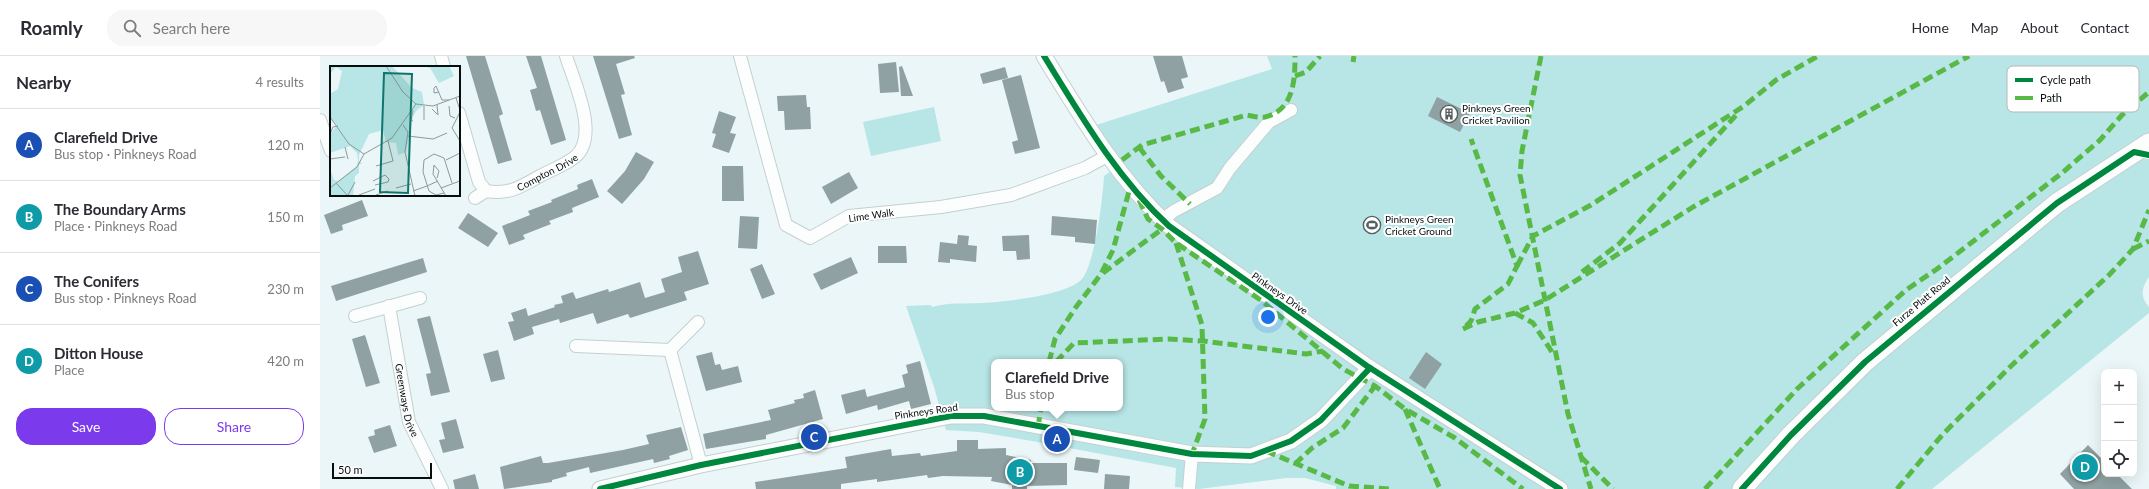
<!DOCTYPE html>
<meta charset="utf-8">
<style>
body{margin:0;font-family:Lato,sans-serif;background:#f7f7f7;color:#2b2b33}
.controls{position:absolute;right:12px;bottom:12px;display:grid;overflow:hidden;border-radius:8px;box-shadow:0 4px 16px #0002}
.controls button{width:36px;height:36px;display:grid;place-items:center;padding:0;border:0;border-bottom:1px solid #e1e1e2;background:#fff;color:#2b2b33;font:20px sans-serif}
.scale{position:absolute;left:12px;bottom:10px;width:100px;box-sizing:border-box;padding-left:4px;border:2px solid #070e0e;border-top:0;font-size:11px;line-height:14px;white-space:nowrap;color:#070e0e;-webkit-text-stroke:3px #fff;paint-order:stroke}
.you{position:absolute;left:948px;top:261px;width:14px;height:14px;margin:-10px;border:3px solid #fff;border-radius:50%;background:#1a73e8;box-shadow:0 0 0 6px #1a73e833}
.badge{display:grid;place-items:center;width:26px;height:26px;border-radius:50%;background:#7c3aed;color:#fff;font-size:13px;font-weight:700}
.pin{position:absolute;translate:-50% -50%;border:2px solid #fff;box-shadow:0 1px 4px #0006}
.popup{position:absolute;left:671px;top:303px;width:132px;height:52px;box-sizing:border-box;display:grid;place-content:center;border-radius:8px;background:#fff;filter:drop-shadow(0 1px 3px #0005);font-size:13px;white-space:nowrap;color:#7c7c81}
.popup b{font-size:15px;color:#2b2b33}
.popup::after{content:'';position:absolute;left:50%;top:100%;margin-left:-8px;border:8px solid transparent;border-top-color:#fff}
.list{margin:0;padding:0;list-style:none}
h2{display:flex;justify-content:space-between;align-items:center;height:52px;margin:0;padding:0 16px;font-size:17px}
h2 small{font-size:13px;font-weight:400;color:#7c7c81}
.list li{display:grid;grid-template-columns:26px 1fr auto;gap:12px;align-items:center;box-sizing:border-box;height:72px;padding:0 16px;border-top:1px solid #e1e1e2}
.list b{display:block;font-size:15px;white-space:nowrap}
.list p{margin:0;font-size:13px;white-space:nowrap;color:#7c7c81}
.list em{font-size:13px;font-style:normal;color:#7c7c81}
.actions{display:flex;gap:8px;padding:12px 16px}
.actions a{flex:1;padding:9px 0;border:1px solid #7c3aed;border-radius:16px;text-align:center;font-size:14px;color:#7c3aed}
.actions .main{background:#7c3aed;color:#fff}
.icon{flex:none;width:22px;height:22px;fill:none;stroke:currentColor;stroke-width:2;stroke-linecap:round;stroke-linejoin:round}
.map{position:relative;flex:none;width:1829px;height:433px;overflow:hidden}
header{display:flex;align-items:center;gap:24px;box-sizing:border-box;height:56px;padding:0 20px;background:#fff;border-bottom:1px solid #e1e1e2}
header strong{font-size:19px}
nav{display:flex;gap:22px;margin-inline-start:auto;font-size:14px}
.search{width:280px;height:36px;background:#f7f7f7;display:flex;align-items:center;gap:10px;box-sizing:border-box;padding:0 14px;border-radius:16px;color:#7c7c81;font-size:15px}
main{display:flex}
aside{flex:1;background:#fff}
.map>svg:first-child{display:block}
.green{fill:#b8e5e6;fill-rule:evenodd}
.building{fill:#8fa1a2}
.lines{fill:none;stroke-linecap:round;stroke-linejoin:round}
.minor-casing{stroke:#c6cfcf;stroke-width:14}
.tertiary-casing{stroke:#c6cfcf;stroke-width:17}
.primary-casing{stroke:#c6cfcf;stroke-width:21}
.minor{stroke:#fcfefe;stroke-width:12}
.tertiary{stroke:#fcfefe;stroke-width:15}
.primary{stroke:#fcfefe;stroke-width:19}
.quiet{stroke:#58b947;stroke-width:5;stroke-dasharray:10 5;stroke-linecap:butt}
.cycleway-casing{stroke:#fff;stroke-width:8}
.cycleway{stroke:#00873e;stroke-width:6}
.labels{text-anchor:middle;stroke-width:4;stroke-linejoin:round;paint-order:stroke}
.poi-label{font-size:10px;fill:#070e0e;stroke:#fff;text-anchor:start}
.street-label{font-size:10px;fill:#070e0e;stroke:#fff}
.inset-road{fill:none;stroke:#8f999a;stroke-width:1}
.view{fill:#0f766e;fill-opacity:0.15;stroke:#0f766e;stroke-width:2}
.inset-edge{fill:none;stroke:#070e0e;stroke-width:2}
.key{fill:#fff;stroke:#b5b7b7;stroke-width:1}
.key-label{font-size:11px;fill:#070e0e}
</style>
<header>
<strong>Roamly</strong>
<div class="search"><svg class="icon" aria-label="search" viewBox="0 0 24 24"><circle cx="10" cy="10" r="6"/><path d="M15 15l6 6"/></svg>Search here</div>
<nav><a>Home</a><a>Map</a><a>About</a><a>Contact</a></nav>
</header>
<main>
<aside>
<h2>Nearby<small>4 results</small></h2>
<ul class="list">
<li><span class="badge" style="background:#1a4fb4">A</span><div><b>Clarefield Drive</b><p>Bus stop · Pinkneys Road</p></div><em>120 m</em></li>
<li><span class="badge" style="background:#0f9aa8">B</span><div><b>The Boundary Arms</b><p>Place · Pinkneys Road</p></div><em>150 m</em></li>
<li><span class="badge" style="background:#1a4fb4">C</span><div><b>The Conifers</b><p>Bus stop · Pinkneys Road</p></div><em>230 m</em></li>
<li><span class="badge" style="background:#0f9aa8">D</span><div><b>Ditton House</b><p>Place</p></div><em>420 m</em></li>
</ul>
<div class="actions"><a class="main">Save</a><a>Share</a></div>
</aside>
<div class="map">
<svg width="1829" height="433" viewBox="0 0 1829 433">
<rect width="100%" height="100%" fill="#eaf6f7"/>
<g class="green">
<path d="M947 0H1829V221C1821 232 1820 241 1829 251V257L1612 433H1016V430L985 422H966L879 433 855 431 856 412 712 385 659 376 626 374 614 331 586 250 611 249 612 251C628 246 647 248 664 247 687 245 744 240 761 224 775 210 783 140 784 120L795 112 773 70 952 13ZM674 306H800V352H674Z"/>
<polygon points="614,51 621,85 551,100 543,66"/>
</g>
<g class="building">
<polygon points="146,0 165,0 183,58 179,60 192,104 178,108"/>
<polygon points="206,0 221,0 246,84 231,89 220,54 216,55 210,34 217,32"/>
<polygon points="273,0 314,0 315,2 296,8 305,38 301,39 312,79 299,83"/>
<polygon points="833,0 862,0 868,21 861,23 864,32 848,37 844,25 841,26"/>
<polygon points="576,6 579,36 560,37 558,8"/>
<polygon points="582,10 593,40 581,40 579,11"/>
<polygon points="685,11 688,22 663,28 660,18"/>
<polygon points="701,19 720,92 695,98 692,86 698,84 682,24"/>
<polygon points="486,39 487,51 490,51 491,73 465,74 464,55 458,55 457,40"/>
<polygon points="1117,41 1150,57 1140,76 1108,60"/>
<polygon points="399,55 416,61 410,77 416,78 409,97 392,91 396,78 392,77"/>
<polygon points="316,96 334,106 324,123 302,148 287,135 305,115"/>
<polygon points="402,110 423,110 424,145 402,145"/>
<polygon points="529,116 538,132 511,148 502,131"/>
<polygon points="272,123 279,141 252,152 253,156 229,165 231,168 203,179 205,183 189,189 182,170 210,159 208,155 232,146 231,144 258,133 257,129"/>
<polygon points="42,144 48,160 22,169 23,174 11,178 4,159"/>
<polygon points="148,157 178,177 168,191 138,172"/>
<polygon points="420,160 439,161 437,193 418,192"/>
<polygon points="732,160 777,164 775,188 755,186 755,181 731,179"/>
<polygon points="638,179 649,180 648,189 657,190 656,206 630,203 630,207 618,206 620,186 637,188"/>
<polygon points="709,179 710,203 697,204 696,195 683,195 682,180"/>
<polygon points="558,190 586,190 587,207 558,207"/>
<polygon points="378,195 389,228 364,236 367,244 310,262 308,258 277,268 273,257 240,267 239,263 212,271 214,278 194,285 188,266 194,265 191,257 206,252 208,260 235,251 234,249 243,247 241,240 253,236 256,243 288,233 289,236 320,226 325,242 345,236 341,223 362,216 358,201"/>
<polygon points="531,201 538,217 501,234 493,218"/>
<polygon points="103,202 107,216 16,245 11,230"/>
<polygon points="442,208 455,238 442,243 430,213"/>
<polygon points="110,260 130,336 111,340 106,318 111,317 97,263"/>
<polygon points="45,279 60,327 46,331 32,283"/>
<polygon points="178,294 185,323 171,326 163,298"/>
<polygon points="392,296 395,309 400,308 402,314 418,310 422,326 386,335 376,300"/>
<polygon points="1106,296 1122,308 1105,333 1089,322"/>
<polygon points="600,305 611,348 591,353 589,345 558,354 557,349 526,358 521,339 545,333 547,341 585,331 582,319 588,317 586,309"/>
<polygon points="495,334 503,363 446,379 446,383 386,393 383,378 451,364 448,354 475,347 474,344 484,342 483,338"/>
<polygon points="136,363 144,392 123,397 119,384 125,383 121,367"/>
<polygon points="70,369 77,390 54,397 48,381 55,379 54,374"/>
<polygon points="361,371 368,394 349,400 350,403 334,407 333,403 270,417 269,411 246,417 247,420 232,424 232,426 184,433 180,411 221,400 223,407 228,407 303,394 329,388 326,379"/>
<polygon points="637,384 658,384 658,393 686,392 686,399 711,404 711,407 747,407 747,429 707,430 707,433 692,433 692,429 671,425 672,421 623,420 608,422 607,419 557,426 557,423 521,428 521,433 436,433 435,426 527,412 525,401 571,393 572,400 600,397 601,400 637,395"/>
<polygon points="1768,389 1784,405 1784,418 1797,418 1812,433 1754,433 1740,418"/>
<polygon points="756,401 780,404 778,417 754,414"/>
<polygon points="155,418 159,433 135,433 133,424"/>
<polygon points="785,418 810,420 809,433 784,433"/>
</g>
<g class="lines">
<defs>
<g id="minor">
<polyline points="121,0 124,11"/>
<polyline points="420,0 466,169 490,182 529,160 621,151 691,139 765,112 787,100"/>
<path id="s1" d="M139 57 159 126 166 135C189 139 200 131 220 120 231 114 245 109 255 101 280 80 254 26 246 0"/>
<polyline points="0,64 11,95"/>
<polyline points="155,142 166,135"/>
<polyline points="842,164 854,155 897,132 910,112 949,66 971,54"/>
<path id="s2" d="M69 250 89 366 122 433"/>
<polyline points="35,260 100,242"/>
<polyline points="256,290 350,294 378,266"/>
<polyline points="350,294 381,409"/>
<polyline points="869,433 872,398"/>
</g>
<g id="tertiary">
<path d="M724 0C761 60 797 122 849 170L1047 310 1240 433"/>
<polyline points="280,433 381,409 631,360 664,360 872,398 931,400 971,385 1001,364 1050,312"/>
</g>
<polyline id="primary" points="1422,433 1471,379 1545,306 1737,147 1829,87"/>
</defs>
<use href="#minor" class="minor-casing"/>
<use href="#tertiary" class="tertiary-casing"/>
<use href="#primary" class="primary-casing"/>
<use href="#minor" class="minor"/>
<use href="#tertiary" class="tertiary"/>
<use href="#primary" class="primary"/>
<g class="quiet">
<polyline points="1221,0 1202,95 1200,119 1248,358 1271,433"/>
<polyline points="1033,6 1034,0"/>
<polyline points="975,20 986,16 1000,0"/>
<polyline points="819,91 841,120 870,148"/>
<path d="M802 104 822 89 927 59C932 60 940 62 945 61 974 54 975 24 975 0"/>
<polyline points="819,144 828,163 842,173 856,187 942,245 1023,313 1055,330 1085,353 1135,382 1203,433"/>
<polyline points="856,187 882,269 885,363 872,398"/>
<polyline points="1813,193 1829,185"/>
<polyline points="1197,210 1213,180 1271,149 1424,50 1456,24 1498,0"/>
<polyline points="1262,216 1300,187 1418,57"/>
<polyline points="783,217 842,173"/>
<polyline points="1195,257 1213,267 1234,299"/>
<polyline points="1146,270 1151,265 1155,253 1188,228 1197,210 1151,83"/>
<polyline points="1143,273 1158,266 1195,257 1225,244 1373,151 1649,0"/>
<polyline points="729,306 735,283 756,251 781,218 793,194 811,128"/>
<polyline points="736,306 754,287 848,283 883,285 986,298 1003,295"/>
<polyline points="1085,353 1120,433"/>
<polyline points="718,371 721,352"/>
<polyline points="946,395 1029,430 1069,433"/>
<polyline points="1261,401 1293,433"/>
<polyline points="975,408 992,392 1023,372 1055,330"/>
<polyline points="1385,433 1477,333 1586,234 1617,213 1742,117 1780,84 1802,59 1829,36"/>
<polyline points="1577,433 1623,378 1691,310 1790,218 1813,193 1829,154"/>
</g>
<defs>
<g id="cycleway">
<path d="M724 0C761 60 797 122 849 170L1047 310 1240 433"/>
<polyline points="280,433 381,409 631,360 664,360 872,398 931,400 971,385 1001,364 1050,312"/>
<polyline points="1422,433 1471,379 1545,306 1737,147 1814,96 1829,99"/>
</g>
</defs>
<use href="#cycleway" class="cycleway-casing"/>
<use href="#cycleway" class="cycleway"/>
</g>
<defs>
<symbol id="building-ring" viewBox="-11 -11 22 22"><circle r="9.5" fill="#fff" stroke="#565f60" stroke-width="1.5"/><path d="M-4-6H4V6H1V3H-1V6H-4ZM-2.5-4.3h1.7v1.8h-1.7ZM.8-4.3h1.7v1.8H.8ZM-2.5-1h1.7V.8h-1.7ZM.8-1h1.7V.8H.8Z" fill="#565f60"/></symbol>
<symbol id="stadium-ring" viewBox="-11 -11 22 22"><circle r="9.5" fill="#fff" stroke="#565f60" stroke-width="1.5"/><path d="M0-5a6.5 5 0 1 0 0 10a6.5 5 0 1 0 0-10ZM-3.5-1.8h7v3.6h-7Z" fill="#565f60"/></symbol>
</defs>
<g fill-rule="evenodd">
<use href="#building-ring" x="1119" y="48" width="20" height="20"/>
<use href="#stadium-ring" x="1042" y="159" width="20" height="20"/>
</g>
<g class="labels">
<g class="poi-label">
<text x="1142" y="56">Pinkneys Green<tspan x="1142" dy="12">Cricket Pavilion</tspan></text>
<text x="1065" y="167">Pinkneys Green<tspan x="1065" dy="12">Cricket Ground</tspan></text>
</g>
<g class="street-label">
<text dy="4" stroke="none"><textPath href="#s1" startOffset="149">Compton Drive</textPath></text>
<text transform="translate(551 159) rotate(-8)" y="4">Lime Walk</text>
<text transform="translate(960 237) rotate(35)" y="4">Pinkneys Drive</text>
<text transform="translate(1601 245) rotate(-40)" y="4">Furze Platt Road</text>
<text dy="4" stroke="none"><textPath href="#s2" startOffset="96">Greenways Drive</textPath></text>
<text transform="translate(606 355) rotate(-8)" y="4">Pinkneys Road</text>
</g>
</g>
<g transform="translate(10 10)">
<rect width="130" height="130" fill="#eaf6f7"/>
<path d="M62 0 82 22 92 26 94 39 86 45 83 51 76 86 68 89 66 77 56 76 53 64 39 68 29 89V95L32 97 29 99V107L25 110 23 130H0V103L4 114 8 115 27 100 28 94 27 87 20 80 0 87V68L7 60 0 51V28L8 23 12 5 6 1 0 8V1ZM93 0H119L124 10 109 17 100 2Z" fill="#b8e5e6"/>
<path class="inset-road" d="M56 0 73 26 86 38 103 40 130 30M109 26 104 27V22L106 20 112 34H119M126 32 130 44M94 40V54M119 40 120 50 125 52M102 43 108 49 107 39M83 44 81 54 83 55M130 46 122 62 130 75M0 51 19 78 34 88M73 59 78 66 75 86 85 130M0 68 3 61 8 60M78 70 103 73 117 67M15 81 18 93M0 93 15 91M116 94 130 87M46 100 63 95 58 75M107 112 109 105 104 99 103 108 116 130M43 115 55 109 59 113 58 116 45 119M6 117 18 130M97 120 108 115M0 122 27 101 34 88 62 72 86 38M66 122 81 118M111 122 130 115M83 125 97 120M114 127 106 129 99 125 93 106 94 94 104 88 114 92 122 117M18 129 25 116M29 129 45 123M46 129 58 125"/>
<path class="view" d="M54 7 82 8 78 127 50 126Z"/>
<rect width="130" height="130" class="inset-edge"/>
</g>
<rect x="1687" y="10" width="132" height="46" rx="6" class="key"/>
<rect x="1695" y="22" width="18" height="4" fill="#00873e"/>
<rect x="1695" y="40" width="18" height="4" fill="#58b947"/>
<g class="key-label">
<text x="1720" y="28">Cycle path</text>
<text x="1720" y="46">Path</text>
</g>
</svg>
<div class="controls">
<button>+</button>
<button>−</button>
<button><svg class="icon" aria-label="locate" viewBox="0 0 24 24"><circle cx="12" cy="12" r="6"/><path d="M12 2v4M12 18v4M2 12h4M18 12h4"/></svg></button>
</div>
<div class="scale">50 m</div>
<div class="you"></div>
<div class="pin badge" style="left:737px;top:383px;background:#1a4fb4">A</div>
<div class="popup"><b>Clarefield Drive</b>Bus stop</div>
<div class="pin badge" style="left:700px;top:416px;background:#0f9aa8">B</div>
<div class="pin badge" style="left:494px;top:381px;background:#1a4fb4">C</div>
<div class="pin badge" style="left:1765px;top:411px;background:#0f9aa8">D</div>
</div>
</main>
